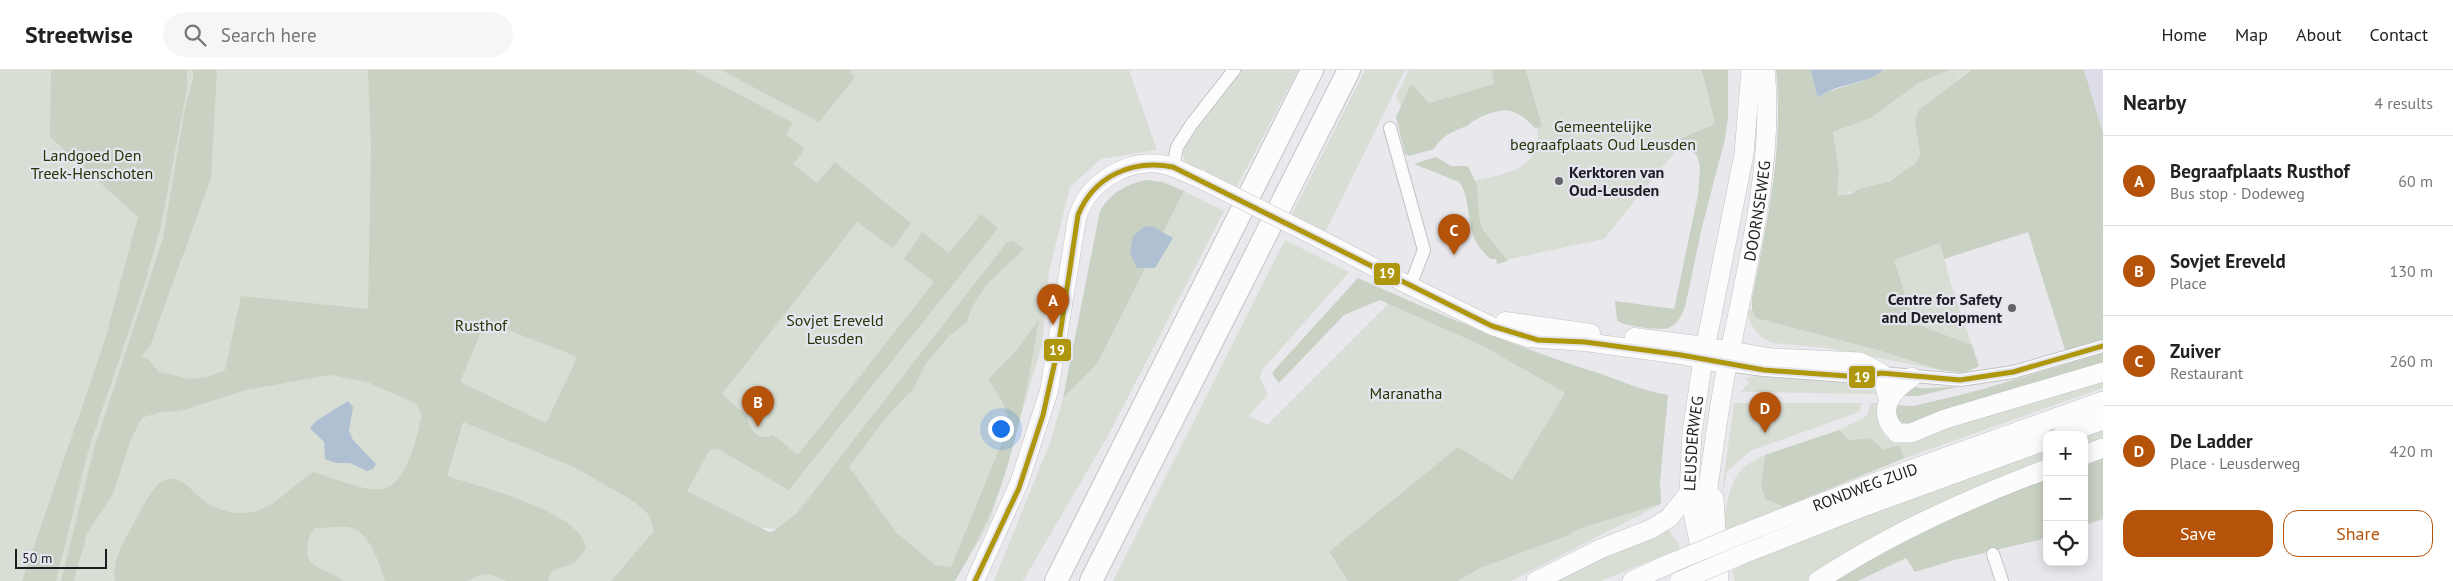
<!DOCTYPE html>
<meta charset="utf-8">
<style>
body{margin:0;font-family:"PT Sans",sans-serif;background:#f6f6f6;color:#222}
.controls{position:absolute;right:15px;bottom:15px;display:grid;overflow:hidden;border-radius:10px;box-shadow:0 2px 12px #0003}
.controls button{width:45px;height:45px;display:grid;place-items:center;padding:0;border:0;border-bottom:1px solid #e0e0e0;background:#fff;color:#222;font:25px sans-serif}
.scale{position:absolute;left:15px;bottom:12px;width:92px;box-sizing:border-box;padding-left:5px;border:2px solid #1d1d21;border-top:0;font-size:14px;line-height:18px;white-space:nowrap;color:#1d1d21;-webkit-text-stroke:4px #e5e5f0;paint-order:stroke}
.you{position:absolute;left:1000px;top:358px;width:18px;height:18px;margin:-12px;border:4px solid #fff;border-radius:50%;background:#1a73e8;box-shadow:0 0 0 8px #1a73e833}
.badge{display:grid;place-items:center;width:32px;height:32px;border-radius:50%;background:#b45309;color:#fff;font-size:16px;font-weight:700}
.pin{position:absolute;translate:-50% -41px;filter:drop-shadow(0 1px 2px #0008)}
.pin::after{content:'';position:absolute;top:26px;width:18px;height:15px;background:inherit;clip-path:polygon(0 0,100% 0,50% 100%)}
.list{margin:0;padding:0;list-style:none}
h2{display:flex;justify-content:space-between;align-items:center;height:65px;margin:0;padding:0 20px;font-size:21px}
h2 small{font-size:16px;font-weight:400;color:#767676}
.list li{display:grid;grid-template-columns:32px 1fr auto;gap:15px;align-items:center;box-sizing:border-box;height:90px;padding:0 20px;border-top:1px solid #e0e0e0}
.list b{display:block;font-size:19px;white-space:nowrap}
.list p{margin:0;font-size:16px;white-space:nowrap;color:#767676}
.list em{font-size:16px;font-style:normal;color:#767676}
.actions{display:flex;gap:10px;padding:15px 20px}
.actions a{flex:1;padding:11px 0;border:1px solid #b45309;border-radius:15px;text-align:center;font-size:18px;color:#b45309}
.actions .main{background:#b45309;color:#fff}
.icon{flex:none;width:28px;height:28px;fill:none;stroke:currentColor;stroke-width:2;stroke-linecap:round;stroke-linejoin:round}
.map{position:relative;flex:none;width:2103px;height:511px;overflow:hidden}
header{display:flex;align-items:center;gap:30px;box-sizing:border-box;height:70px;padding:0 25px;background:#fff;border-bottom:1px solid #e0e0e0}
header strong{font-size:24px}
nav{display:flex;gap:28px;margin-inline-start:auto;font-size:18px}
.search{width:350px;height:45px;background:#f6f6f6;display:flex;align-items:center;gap:12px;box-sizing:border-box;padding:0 18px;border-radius:28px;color:#767676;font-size:19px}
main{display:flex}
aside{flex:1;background:#fff}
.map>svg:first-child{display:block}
.built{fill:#ddddea}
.green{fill:#d9ded5}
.forest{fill:#c9d1c3;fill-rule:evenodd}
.water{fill:#afc0d2}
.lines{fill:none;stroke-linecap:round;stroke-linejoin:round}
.street-casing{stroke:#c3c3c6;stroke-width:14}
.secondary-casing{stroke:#c3c3c6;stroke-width:19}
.primary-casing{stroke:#c3c3c6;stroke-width:20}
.highway-casing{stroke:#c3c3c6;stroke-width:24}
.street{stroke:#fcfcfc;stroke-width:12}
.secondary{stroke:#fcfcfc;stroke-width:18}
.primary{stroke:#fcfcfc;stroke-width:19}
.highway{stroke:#fcfcfc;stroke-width:22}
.secondary-bridge-casing{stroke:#c3c3c6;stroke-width:19;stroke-linecap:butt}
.primary-bridge-casing{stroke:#c3c3c6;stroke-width:20;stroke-linecap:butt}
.secondary-bridge{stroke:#fcfcfc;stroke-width:18}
.primary-bridge{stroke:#fcfcfc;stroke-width:19}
.bus-1-casing{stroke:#e5e5f0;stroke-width:9}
.bus-1{stroke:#ae970c;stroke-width:5}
.poi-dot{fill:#646468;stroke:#e5e5f0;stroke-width:2}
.labels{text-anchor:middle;stroke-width:4.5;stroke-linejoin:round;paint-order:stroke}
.park-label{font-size:16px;fill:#233606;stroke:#e5e5f0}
.poi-label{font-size:16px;font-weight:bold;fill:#1d1d21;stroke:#e5e5f0;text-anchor:start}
.street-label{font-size:16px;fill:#1d1d21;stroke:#e5e5f0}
.line-badge{stroke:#e5e5f0;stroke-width:2}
.badge-label{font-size:14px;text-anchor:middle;font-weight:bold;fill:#fff}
</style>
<header>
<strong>Streetwise</strong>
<div class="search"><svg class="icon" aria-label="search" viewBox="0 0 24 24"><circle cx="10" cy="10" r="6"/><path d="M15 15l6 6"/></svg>Search here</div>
<nav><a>Home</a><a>Map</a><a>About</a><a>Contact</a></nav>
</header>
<main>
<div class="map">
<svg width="2103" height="511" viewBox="0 0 2103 511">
<rect width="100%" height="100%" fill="#e8e8ed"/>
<polygon class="built" points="2084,0 2103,0 2103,63"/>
<g class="green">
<polygon points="0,0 200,0 174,147 66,511 0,511"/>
<polygon points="203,0 1129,0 1157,80 1101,89 1070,117 1049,201 1042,275 989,454 955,511 914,511 849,467 674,448 624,511 72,511 99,399 187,147"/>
<polygon points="1241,0 1298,0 1235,120 1186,95 1183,84 1187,68"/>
<polygon points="1365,0 1405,0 1325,163 1291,146"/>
<path d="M1409 0H1710L1721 57 1678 78 1604 169 1501 191 1475 159 1464 113C1516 102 1554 98 1531 33L1415 63 1396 26Z"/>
<path d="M1950 0H1971L1958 8 1918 65C1919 72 1921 81 1919 88 1912 108 1855 123 1836 125L1839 102 1833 62 1871 48 1920 12Z"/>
<polygon points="1184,121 1224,141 1109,364 1023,511 994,511 1051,370 1063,328 1097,294"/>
<polygon points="1285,170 1349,202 1262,300 1260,308 1268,324 1249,346 1267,355 1389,233 1483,276 1565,323 1512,410 1329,483 1348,511 1113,511"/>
<polygon points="1940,173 1952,218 1972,275 1914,253 1893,190"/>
<polygon points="1752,239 1757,248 1881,281 1940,300 1826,278 1774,273 1764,269 1756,262 1750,252 1747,240"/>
<polygon points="1764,304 1873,312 1878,318 1879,324 1740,322 1749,313 1745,308"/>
<path d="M2103 306V318L1905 388 1899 375 1882 379 1870 368 1849 370 1839 360 1867 346 1871 333H1878C1877 348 1878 366 1895 372 1910 376 1932 363 1946 357 1997 337 2050 322 2103 306Z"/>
<polygon points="1734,333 1862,333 1859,342 1750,381 1727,402 1721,428"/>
<polygon points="2103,359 2103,373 2084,380 2084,365"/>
<polygon points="2047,378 2047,394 1819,503 1809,511 1735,511 1732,501 1762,485 1807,466"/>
<path d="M1765 385 1761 417 1765 429 1784 437 1723 461 1722 454C1732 418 1728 401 1765 385Z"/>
<polygon points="1661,434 1511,511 1458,511 1480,498 1569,465 1578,459"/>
<polygon points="1667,458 1679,474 1679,479 1601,511 1547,511"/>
</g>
<g class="forest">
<polygon points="51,0 187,0 187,19 161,155 144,216 88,381 56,511 22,511 104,273 138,147 50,67"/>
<path d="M193 0H217L211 108 150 276 141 286 150 291 159 302 190 309 208 307 225 300 241 226 368 239 371 76 368 0H693L793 53 786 64 805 79 793 94 817 113 835 92 911 153 893 178 857 152 722 324 747 346C749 359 757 372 773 365L798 385 934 212 904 189 922 162 949 183 981 144 998 158 789 420 718 379 710 380 687 421 769 462 774 461 797 443 1007 172 1013 171 1024 179 986 215 971 239 967 252 948 267 925 295 914 318 888 345 849 397 896 462 935 495 951 497 1005 365 1008 348 1002 331 988 309 1016 281 1039 249C1030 303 1020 358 1003 410 992 445 973 479 955 511H611L654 461 649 445 635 432 572 396 463 352 447 406C479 417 581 441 586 478 583 482 580 488 576 491 565 500 551 494 548 511H506L489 504 479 505 467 511H385C379 494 370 460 348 457 338 456 326 458 316 458 309 465 308 470 307 479 306 500 330 499 343 511H115C111 488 125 471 135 451 142 439 149 422 160 413 178 398 194 425 207 433 220 441 236 445 251 442 279 437 291 414 314 402 331 407 365 422 382 419 407 415 417 366 422 345L415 333 367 312 330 305 246 320 180 341 160 342 142 348 131 369 113 424 87 463 74 511H61L93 382 163 168 185 38 193 9ZM487 252 575 286 576 290 546 353 460 312 483 257Z"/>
<polygon points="721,0 849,0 855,7 819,52"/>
<path d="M1492 0H1526L1542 57 1535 58C1513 35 1500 36 1473 51 1470 53 1468 56 1464 57 1450 63 1443 65 1434 79L1409 86 1405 84 1396 47 1411 14 1429 33 1494 14Z"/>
<path d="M1702 0H1728V48L1725 69 1702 157 1685 237C1681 247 1678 254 1668 258 1660 261 1622 256 1617 250L1615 231 1674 239 1698 125 1700 97 1697 86 1680 69 1715 54Z"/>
<path d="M1776 0H1811L1817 26 1819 27 1826 22 1863 11 1883 0H1950L1920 12 1871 48 1833 62 1839 102 1837 125 1851 124 1856 120 1890 111 1915 94 1920 84 1915 51 1919 40 1971 0H2084L2103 63V273L2066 283 2028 162 1944 189 1940 173 1894 190 1914 253 1972 275 1979 296 1965 303 1940 300 1881 281 1756 248 1752 239V229C1767 153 1784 78 1776 0Z"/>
<path d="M1436 87 1451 96H1468L1477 115 1479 147 1483 160 1508 191 1497 194 1496 189H1490C1485 183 1478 177 1475 170 1467 154 1470 124 1459 112L1414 94Z"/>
<path d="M1146 110 1163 112 1184 121 1097 294 1063 328 1100 141C1110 123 1127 114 1146 110Z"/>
<path d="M1358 208C1436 243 1513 276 1595 302 1620 310 1642 321 1668 325L1660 412 1661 434 1578 459 1569 465 1480 498 1458 511H1348L1329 482 1458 377 1512 410 1565 323 1483 276 1380 230 1344 245 1279 313 1272 304 1277 297Z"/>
<path d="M2103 283V294L1908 356C1898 351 1893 347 1894 335L1914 336 1980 320Z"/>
<path d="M1910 316C1926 321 1940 316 1957 317L1918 326H1896Z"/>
<polygon points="1839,360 1849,370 1870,368 1883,379 1899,375 1905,388 1784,437 1765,429 1761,417 1765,385"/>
<polygon points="2103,380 2103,449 2084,455 2084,387"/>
<polygon points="2047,402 2047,468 1954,490 1915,502 1906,488 1858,511 1829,511 1857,491"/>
</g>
<g class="water">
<path d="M1811 0H1883C1865 16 1838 12 1819 27L1817 26Z"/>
<polygon points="1152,156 1173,168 1155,198 1137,198 1130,183 1133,166 1144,157"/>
<polygon points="348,331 353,337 349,361 353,370 376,394 373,399 367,401 350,393 336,393 325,389 324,372 310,358 316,351"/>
</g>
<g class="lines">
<defs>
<g id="street">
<polyline points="1390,58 1424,180 1410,216"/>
<polyline points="1173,97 1177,77 1191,55 1234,0"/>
<polyline points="1727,295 1764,300 1861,307 1881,303 1960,310 2013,302 2103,276"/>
<polyline points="1993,484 2002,511"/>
</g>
<g id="secondary">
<polyline points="1320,169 1410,216 1492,256 1528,268 1585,272 1681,285 1727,295"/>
<polyline points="1505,251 1591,263"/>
<polyline points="1634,267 1705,276"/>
<path d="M975 511 1019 413 1049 321 1074 167C1075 160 1076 152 1078 145 1089 112 1127 89 1161 94 1174 96 1187 104 1200 109"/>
</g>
<g id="primary">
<polyline points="1719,279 1771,288 1860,292 1881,303 1888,328"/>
<path d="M1912 307C1891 321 1875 341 1897 363H1911L1945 349 2103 302"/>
<polyline points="2062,365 2103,350"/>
<polyline points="2084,385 2103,378"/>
<polyline points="1714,428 1719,511"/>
<path id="s1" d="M1701 461C1711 406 1716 350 1727 296 1745 206 1775 91 1765 0"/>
<path id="s2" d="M1739 465 1871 414 2103 331"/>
<polyline points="1743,484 1868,435 2047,370"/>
<polyline points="1536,511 1600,479 1651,459 1669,448 1689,423"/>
<polyline points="1632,511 1669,494"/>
<path id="s3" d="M1703 511 1699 471 1689 423 1692 363 1703 289 1744 84 1751 0"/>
<path d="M1818 511C1889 464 1967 429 2047 399"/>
</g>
<g id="highway">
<polyline points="1056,511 1312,0"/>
<polyline points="1091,511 1349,0"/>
</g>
</defs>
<use href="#street" class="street-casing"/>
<use href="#secondary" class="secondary-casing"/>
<use href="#primary" class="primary-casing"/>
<use href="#highway" class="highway-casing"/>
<use href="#street" class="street"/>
<use href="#secondary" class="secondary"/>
<use href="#primary" class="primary"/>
<use href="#highway" class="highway"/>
<defs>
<polyline id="secondary-bridge" points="1200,109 1320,169"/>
<g id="primary-bridge">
<polyline points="1669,494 1739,465"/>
<polyline points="1680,511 1743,484"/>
</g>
</defs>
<use href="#secondary-bridge" class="secondary-bridge-casing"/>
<use href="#primary-bridge" class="primary-bridge-casing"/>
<use href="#secondary-bridge" class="secondary-bridge"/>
<use href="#primary-bridge" class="primary-bridge"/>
<defs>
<path id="bus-1" d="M975 511 1019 418 1043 345 1058 278 1078 145C1094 106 1132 89 1173 97L1492 256 1538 270 1585 272 1681 285 1764 300 1861 307 1881 303 1960 310 2013 302 2103 276"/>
</defs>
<use href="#bus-1" class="bus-1-casing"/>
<use href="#bus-1" class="bus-1"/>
</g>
<g class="poi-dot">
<circle cx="1559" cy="111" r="5"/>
<circle cx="2012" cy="238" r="5"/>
</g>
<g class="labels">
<g class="park-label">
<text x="1603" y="62">Gemeentelijke<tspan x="1603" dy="18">begraafplaats Oud Leusden</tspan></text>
<text x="92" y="91">Landgoed Den<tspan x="92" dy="18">Treek-Henschoten</tspan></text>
<text x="835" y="256">Sovjet Ereveld<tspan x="835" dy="18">Leusden</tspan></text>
<text x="481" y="261">Rusthof</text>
<text x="1406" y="329">Maranatha</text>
</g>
<g class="poi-label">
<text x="1569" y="108">Kerktoren van<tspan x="1569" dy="18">Oud-Leusden</tspan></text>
<text x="2002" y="235" text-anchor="end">Centre for Safety<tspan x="2002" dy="18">and Development</tspan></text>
</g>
<g class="street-label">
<text dy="6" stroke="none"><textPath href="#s1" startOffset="325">DOORNSEWEG</textPath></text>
<text dy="6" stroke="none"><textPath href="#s3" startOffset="139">LEUSDERWEG</textPath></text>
<text dy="6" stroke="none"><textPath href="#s2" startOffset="135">RONDWEG ZUID</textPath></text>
</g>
</g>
<g class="line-badge">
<rect x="1373" y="192" width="28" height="24" rx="5" fill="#ae970c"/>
<rect x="1043" y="268" width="29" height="24" rx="5" fill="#ae970c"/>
<rect x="1848" y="295" width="28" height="24" rx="5" fill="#ae970c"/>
</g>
<g class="badge-label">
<text x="1387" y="208">19</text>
<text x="1057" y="285">19</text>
<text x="1862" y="312">19</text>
</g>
</svg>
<div class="controls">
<button>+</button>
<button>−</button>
<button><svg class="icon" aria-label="locate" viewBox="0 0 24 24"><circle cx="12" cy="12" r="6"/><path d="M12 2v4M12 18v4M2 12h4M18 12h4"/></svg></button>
</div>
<div class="scale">50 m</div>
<div class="you"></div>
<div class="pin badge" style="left:1053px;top:255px">A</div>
<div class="pin badge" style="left:758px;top:357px">B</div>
<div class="pin badge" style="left:1454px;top:185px">C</div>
<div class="pin badge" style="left:1765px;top:363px">D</div>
</div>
<aside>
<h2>Nearby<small>4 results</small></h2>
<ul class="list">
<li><span class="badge">A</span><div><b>Begraafplaats Rusthof</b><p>Bus stop · Dodeweg</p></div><em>60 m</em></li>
<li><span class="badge">B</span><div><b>Sovjet Ereveld</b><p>Place</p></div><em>130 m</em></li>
<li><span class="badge">C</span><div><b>Zuiver</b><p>Restaurant</p></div><em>260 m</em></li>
<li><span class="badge">D</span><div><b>De Ladder</b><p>Place · Leusderweg</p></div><em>420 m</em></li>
</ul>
<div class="actions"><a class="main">Save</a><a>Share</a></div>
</aside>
</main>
